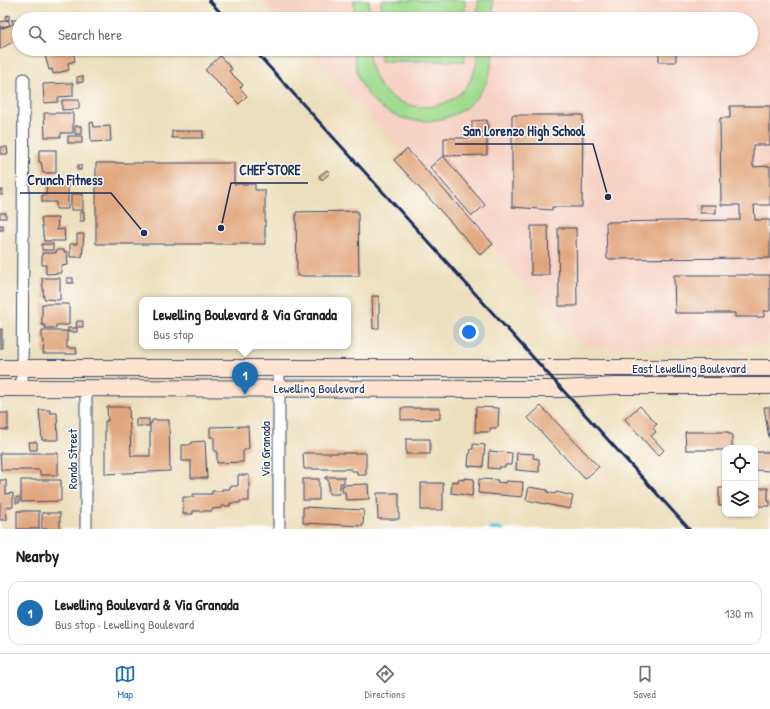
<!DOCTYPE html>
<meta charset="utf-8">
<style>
body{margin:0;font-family:"Patrick Hand",sans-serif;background:#f6f6f6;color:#202124}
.controls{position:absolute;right:12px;bottom:12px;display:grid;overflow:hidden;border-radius:8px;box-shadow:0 1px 3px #0004}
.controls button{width:36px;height:36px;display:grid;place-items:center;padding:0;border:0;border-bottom:1px solid #e0e0e0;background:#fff;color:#202124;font:20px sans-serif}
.you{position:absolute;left:469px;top:332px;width:14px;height:14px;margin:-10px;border:3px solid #fff;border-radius:50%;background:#1a73e8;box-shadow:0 0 0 6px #1a73e833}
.badge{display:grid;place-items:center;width:26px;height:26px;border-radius:50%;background:#1f6fb2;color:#fff;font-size:13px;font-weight:700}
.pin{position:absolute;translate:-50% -33px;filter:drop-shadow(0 1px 2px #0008)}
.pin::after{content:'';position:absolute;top:21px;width:14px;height:12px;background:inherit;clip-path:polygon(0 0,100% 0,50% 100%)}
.popup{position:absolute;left:139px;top:297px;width:212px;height:52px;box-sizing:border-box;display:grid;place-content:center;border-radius:8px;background:#fff;filter:drop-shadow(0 1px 3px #0005);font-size:13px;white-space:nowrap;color:#757577}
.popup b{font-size:15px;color:#202124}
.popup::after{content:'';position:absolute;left:50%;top:100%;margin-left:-8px;border:8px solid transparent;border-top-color:#fff}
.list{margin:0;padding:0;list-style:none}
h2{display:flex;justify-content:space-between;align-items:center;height:52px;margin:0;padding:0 16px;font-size:17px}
h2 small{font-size:13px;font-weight:400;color:#757577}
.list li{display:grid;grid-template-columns:26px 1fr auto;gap:12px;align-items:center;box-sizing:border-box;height:64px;margin:0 8px 8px;padding:0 8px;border:1px solid #e0e0e0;border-radius:12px}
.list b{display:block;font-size:15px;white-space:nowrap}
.list p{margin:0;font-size:13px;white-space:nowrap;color:#757577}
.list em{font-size:13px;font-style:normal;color:#757577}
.icon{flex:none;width:22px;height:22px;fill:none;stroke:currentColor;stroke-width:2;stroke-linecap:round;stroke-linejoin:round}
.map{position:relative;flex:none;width:770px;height:529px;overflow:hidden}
.search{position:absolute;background:#fff;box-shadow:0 1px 3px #0004;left:12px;right:12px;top:12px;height:44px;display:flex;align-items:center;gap:10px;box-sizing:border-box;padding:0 14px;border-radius:22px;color:#757577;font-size:15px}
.sheet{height:124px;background:#fff}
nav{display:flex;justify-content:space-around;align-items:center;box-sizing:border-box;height:56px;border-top:1px solid #e0e0e0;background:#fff;font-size:11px;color:#757577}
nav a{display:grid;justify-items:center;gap:2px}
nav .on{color:#1f6fb2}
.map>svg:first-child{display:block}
.built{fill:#f6d2c4}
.green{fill:#a0dc90;stroke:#5e8677}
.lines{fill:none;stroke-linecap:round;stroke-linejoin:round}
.stream{stroke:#5bc0d9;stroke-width:3.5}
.building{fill:#e1a57b}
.minor-casing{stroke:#3a496c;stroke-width:13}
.secondary-casing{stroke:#3a496c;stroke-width:18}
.minor{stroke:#fff;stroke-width:11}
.secondary{stroke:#fde4d1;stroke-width:16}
.rail{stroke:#1b2f5e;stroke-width:3}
.labels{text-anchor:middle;stroke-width:3;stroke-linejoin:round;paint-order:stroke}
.street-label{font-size:13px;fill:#1b2f5e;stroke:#fdfcf7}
.leader{fill:none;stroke:#1b2f5e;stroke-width:1.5}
.callout-dot{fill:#1b2f5e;stroke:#fdfcf7;stroke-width:1.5}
.callout-label{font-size:14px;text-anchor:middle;font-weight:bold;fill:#1b2f5e;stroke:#fdfcf7;stroke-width:3;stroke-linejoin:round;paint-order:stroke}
</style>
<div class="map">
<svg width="770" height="529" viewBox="0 0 770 529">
<rect width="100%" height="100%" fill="#fdfcf7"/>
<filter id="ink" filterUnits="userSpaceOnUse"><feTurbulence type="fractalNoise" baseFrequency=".025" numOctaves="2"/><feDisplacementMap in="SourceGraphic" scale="8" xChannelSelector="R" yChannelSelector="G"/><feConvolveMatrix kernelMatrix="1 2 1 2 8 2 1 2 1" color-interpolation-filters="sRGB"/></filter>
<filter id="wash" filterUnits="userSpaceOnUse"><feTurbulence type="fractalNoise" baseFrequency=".012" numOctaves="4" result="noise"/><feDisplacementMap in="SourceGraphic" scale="16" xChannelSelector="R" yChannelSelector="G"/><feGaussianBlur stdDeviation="0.9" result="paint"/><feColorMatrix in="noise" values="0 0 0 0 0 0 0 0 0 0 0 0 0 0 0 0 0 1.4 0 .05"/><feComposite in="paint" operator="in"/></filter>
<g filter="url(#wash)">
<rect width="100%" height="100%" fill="#ecdfbd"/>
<polygon class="built" points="262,0 770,0 770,346 584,347 307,49 751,49 751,19 279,19"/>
<g class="green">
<rect x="354" y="0" width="15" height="19"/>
<rect x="381" y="0" width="84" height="19"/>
<rect x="478" y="0" width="15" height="19"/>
<path d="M354 49H369C369 126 478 126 478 49H493C493 145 354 145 354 49Z"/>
<rect x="381" y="49" width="84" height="12"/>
</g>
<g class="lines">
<polyline class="stream" points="491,529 502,529"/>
</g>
<g id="blocks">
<g class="building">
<polygon points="9,15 9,20 6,20 6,16"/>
<polygon points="8,20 10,25 0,28 0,22"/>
<polygon points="11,20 19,20 19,30 15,31 18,39 0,49 0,29 14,24"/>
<polygon points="659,49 663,49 663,51 676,51 676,62 659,62"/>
<polygon points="63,50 64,53 73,51 75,61 68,63 69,70 53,74 52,69 49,70 45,55"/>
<polygon points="220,56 232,69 229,71 243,85 240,88 247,96 239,104 205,70"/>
<polygon points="83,76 83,82 77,83 77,77"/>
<polygon points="73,83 73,96 58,97 58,102 44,103 43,84"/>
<polygon points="62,100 79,100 79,109 62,110"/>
<polygon points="730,106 770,106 770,145 753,145 753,167 770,166 770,205 754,205 755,220 770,220 770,258 607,259 606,222 740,220 740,205 721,205 720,118 730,118"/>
<polygon points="44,113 73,113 73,133 61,133 61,137 45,137"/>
<polygon points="512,115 583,115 582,207 552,207 552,210 512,207"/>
<polygon points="487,120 488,132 472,133 472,121"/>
<polygon points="93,122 94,127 110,126 111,141 91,142 90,123"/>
<rect x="75" y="126" width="6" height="8"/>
<rect x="172" y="131" width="31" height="7"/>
<rect x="68" y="136" width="14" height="7"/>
<polygon points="444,138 487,138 487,155 444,156"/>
<polygon points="0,147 7,147 8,154 0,154"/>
<polygon points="407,149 493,244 481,255 394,160"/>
<polygon points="39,150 56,150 56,173 43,173 41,162 39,162"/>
<polygon points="443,156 485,205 472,216 430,167"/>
<polygon points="96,163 234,163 234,184 255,184 255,190 265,190 265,244 96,244"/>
<rect x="78" y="165" width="3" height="5"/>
<polygon points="327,170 330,173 322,180 319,176"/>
<polygon points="47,181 68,181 68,209 56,209 56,202 42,202 42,195 46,195"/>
<rect x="0" y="190" width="3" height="5"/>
<rect x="71" y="194" width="12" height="16"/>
<rect x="700" y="205" width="16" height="8"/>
<polygon points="358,211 359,276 297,276 296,212"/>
<rect x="80" y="212" width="4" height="9"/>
<rect x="0" y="213" width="6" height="5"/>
<polygon points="41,218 58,218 57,230 64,229 65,241 44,241"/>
<rect x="0" y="225" width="3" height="5"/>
<polygon points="531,226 548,226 549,275 531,275"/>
<polygon points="558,228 576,228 577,306 559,306"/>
<polygon points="77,234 84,234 82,257 70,257 70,244 77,244"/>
<rect x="42" y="244" width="11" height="6"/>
<polygon points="56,250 64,250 64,252 67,252 68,265 61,266 61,273 46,274 46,265 42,265 42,253 56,253"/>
<polygon points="674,275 770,275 770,311 764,311 764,317 735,317 735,313 675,313"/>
<polygon points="42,278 60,278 60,300 44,299"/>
<rect x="67" y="278" width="6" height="5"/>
<polygon points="372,296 379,296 379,328 373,329"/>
<polygon points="42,304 69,304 69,325 56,325 56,328 45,328 45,325 42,325"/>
<polygon points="77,321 83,321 83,327 76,327"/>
<rect x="68" y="328" width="9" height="4"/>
<rect x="0" y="329" width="2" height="19"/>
<polygon points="42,331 67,331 67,348 76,348 77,354 43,354 44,340 42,340"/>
<polygon points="541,406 599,467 585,479 528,418"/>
<polygon points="640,406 657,424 653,428 656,432 651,436 664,450 658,456 625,419"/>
<polygon points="107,407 129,407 131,456 150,456 150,423 152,423 152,420 169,420 170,471 105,474 105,421 108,421"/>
<polygon points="476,407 499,408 498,426 497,428 490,428 490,432 475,432"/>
<polygon points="764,407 770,407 770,438 769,438"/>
<polygon points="401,408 440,408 440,419 401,420"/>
<polygon points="39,410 50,410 50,413 57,413 58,440 42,440"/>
<polygon points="0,413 8,413 8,430 0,429"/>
<rect x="136" y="419" width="13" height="7"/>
<polygon points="248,426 249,448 243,451 243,462 217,463 217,451 214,451 214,437 210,437 210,427"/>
<polygon points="685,432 728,432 728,434 732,434 732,448 725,448 725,450 686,450"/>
<rect x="406" y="439" width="24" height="15"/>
<polygon points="205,441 207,478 191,478 191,461 182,461 182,445 190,445 192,442"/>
<polygon points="29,442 37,442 37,450 30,450"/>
<polygon points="473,444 485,445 483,467 468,466 469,454 470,454 471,449 473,449"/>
<polygon points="489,451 512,453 511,465 505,465 505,467 499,467 499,469 488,468"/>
<polygon points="755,452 770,452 770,471 755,470"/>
<polygon points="0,453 58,453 58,475 40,475 40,470 1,470"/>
<polygon points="303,453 366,453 366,475 357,475 357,471 351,471 351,469 304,469"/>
<polygon points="517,453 534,454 533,458 539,459 539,472 516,470"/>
<polygon points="238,475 249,475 249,501 240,501 240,503 230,503 230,506 221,506 222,508 212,509 212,511 193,511 193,514 183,514 183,497 193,497 193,494 212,494 212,491 222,491 222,489 230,489 230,486 238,486"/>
<polygon points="325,477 344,477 344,483 340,483 339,494 329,494 328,479 325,479"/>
<polygon points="464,478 474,479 472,496 451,493 452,481 458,482 458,479 464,480"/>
<rect x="303" y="479" width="16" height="21"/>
<polygon points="479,479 498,480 497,482 505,483 506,481 523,482 522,497 478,493"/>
<polygon points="0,480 6,480 6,494 13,493 13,507 6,507 7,520 0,520"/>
<polygon points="21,480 61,480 61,501 21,502"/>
<rect x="421" y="483" width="22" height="27"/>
<polygon points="368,484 369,499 346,500 345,492 342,492 342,485"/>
<polygon points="529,487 548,490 547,492 555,494 556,492 573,496 570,509 526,500"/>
<rect x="719" y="488" width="6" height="18"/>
<polygon points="755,488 768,488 768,501 770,501 770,506 755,506"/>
<polygon points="377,493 399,493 399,519 378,519"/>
<rect x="16" y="497" width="3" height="6"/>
<polygon points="303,507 364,510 363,526 303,523"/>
<rect x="17" y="511" width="22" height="18"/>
<rect x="42" y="513" width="18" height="16"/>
</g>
</g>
</g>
<g filter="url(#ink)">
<use href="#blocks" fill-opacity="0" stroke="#3a496c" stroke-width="1"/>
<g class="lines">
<defs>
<g id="minor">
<polyline points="279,369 279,529"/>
<polyline points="22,388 24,79"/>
<polyline points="86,389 86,529"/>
</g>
<g id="secondary">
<polyline points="0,368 770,368"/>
<polyline points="0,388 562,389 613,386 770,386"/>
</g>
</defs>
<use href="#minor" class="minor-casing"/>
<use href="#secondary" class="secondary-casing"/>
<use href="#minor" class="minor"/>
<use href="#secondary" class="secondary"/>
<g class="rail">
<polyline points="209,0 226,19"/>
<polyline points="253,49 689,529"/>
</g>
</g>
</g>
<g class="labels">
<g class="street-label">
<text x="689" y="373">East Lewelling Boulevard</text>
<text x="319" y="393">Lewelling Boulevard</text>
<text transform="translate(265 449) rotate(-90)" y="5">Via Granada</text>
<text transform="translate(72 459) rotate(-90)" y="5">Ronda Street</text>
</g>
</g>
<path class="leader" d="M608 197L593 144H455M221 228L231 183H308M144 233L111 193H20"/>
<g class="callout-dot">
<circle cx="608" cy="197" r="4"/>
<circle cx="221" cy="228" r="4"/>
<circle cx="144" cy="233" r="4"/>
</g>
<g class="callout-label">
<text x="524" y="136">San Lorenzo High School</text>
<text x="270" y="175">CHEF'STORE</text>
<text x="65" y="185">Crunch Fitness</text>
</g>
</svg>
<div class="controls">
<button><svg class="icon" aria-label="locate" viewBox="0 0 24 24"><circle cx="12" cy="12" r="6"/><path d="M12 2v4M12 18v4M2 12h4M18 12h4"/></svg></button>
<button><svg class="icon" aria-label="layers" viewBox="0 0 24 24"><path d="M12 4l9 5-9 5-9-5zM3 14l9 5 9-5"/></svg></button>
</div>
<div class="you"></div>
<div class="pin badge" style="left:245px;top:395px">1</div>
<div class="popup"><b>Lewelling Boulevard &amp; Via Granada</b>Bus stop</div>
<div class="search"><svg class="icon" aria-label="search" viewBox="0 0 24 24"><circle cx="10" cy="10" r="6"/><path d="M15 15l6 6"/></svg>Search here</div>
</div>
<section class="sheet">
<h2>Nearby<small></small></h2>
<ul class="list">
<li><span class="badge">1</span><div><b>Lewelling Boulevard &amp; Via Granada</b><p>Bus stop · Lewelling Boulevard</p></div><em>130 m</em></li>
</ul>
</section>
<nav>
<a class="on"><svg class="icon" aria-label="map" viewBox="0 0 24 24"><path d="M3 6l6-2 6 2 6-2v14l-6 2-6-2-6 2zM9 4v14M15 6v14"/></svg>Map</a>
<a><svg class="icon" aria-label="directions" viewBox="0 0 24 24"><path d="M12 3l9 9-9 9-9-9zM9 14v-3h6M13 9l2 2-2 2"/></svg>Directions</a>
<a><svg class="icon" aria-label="saved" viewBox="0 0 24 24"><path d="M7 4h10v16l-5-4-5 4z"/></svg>Saved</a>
</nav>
